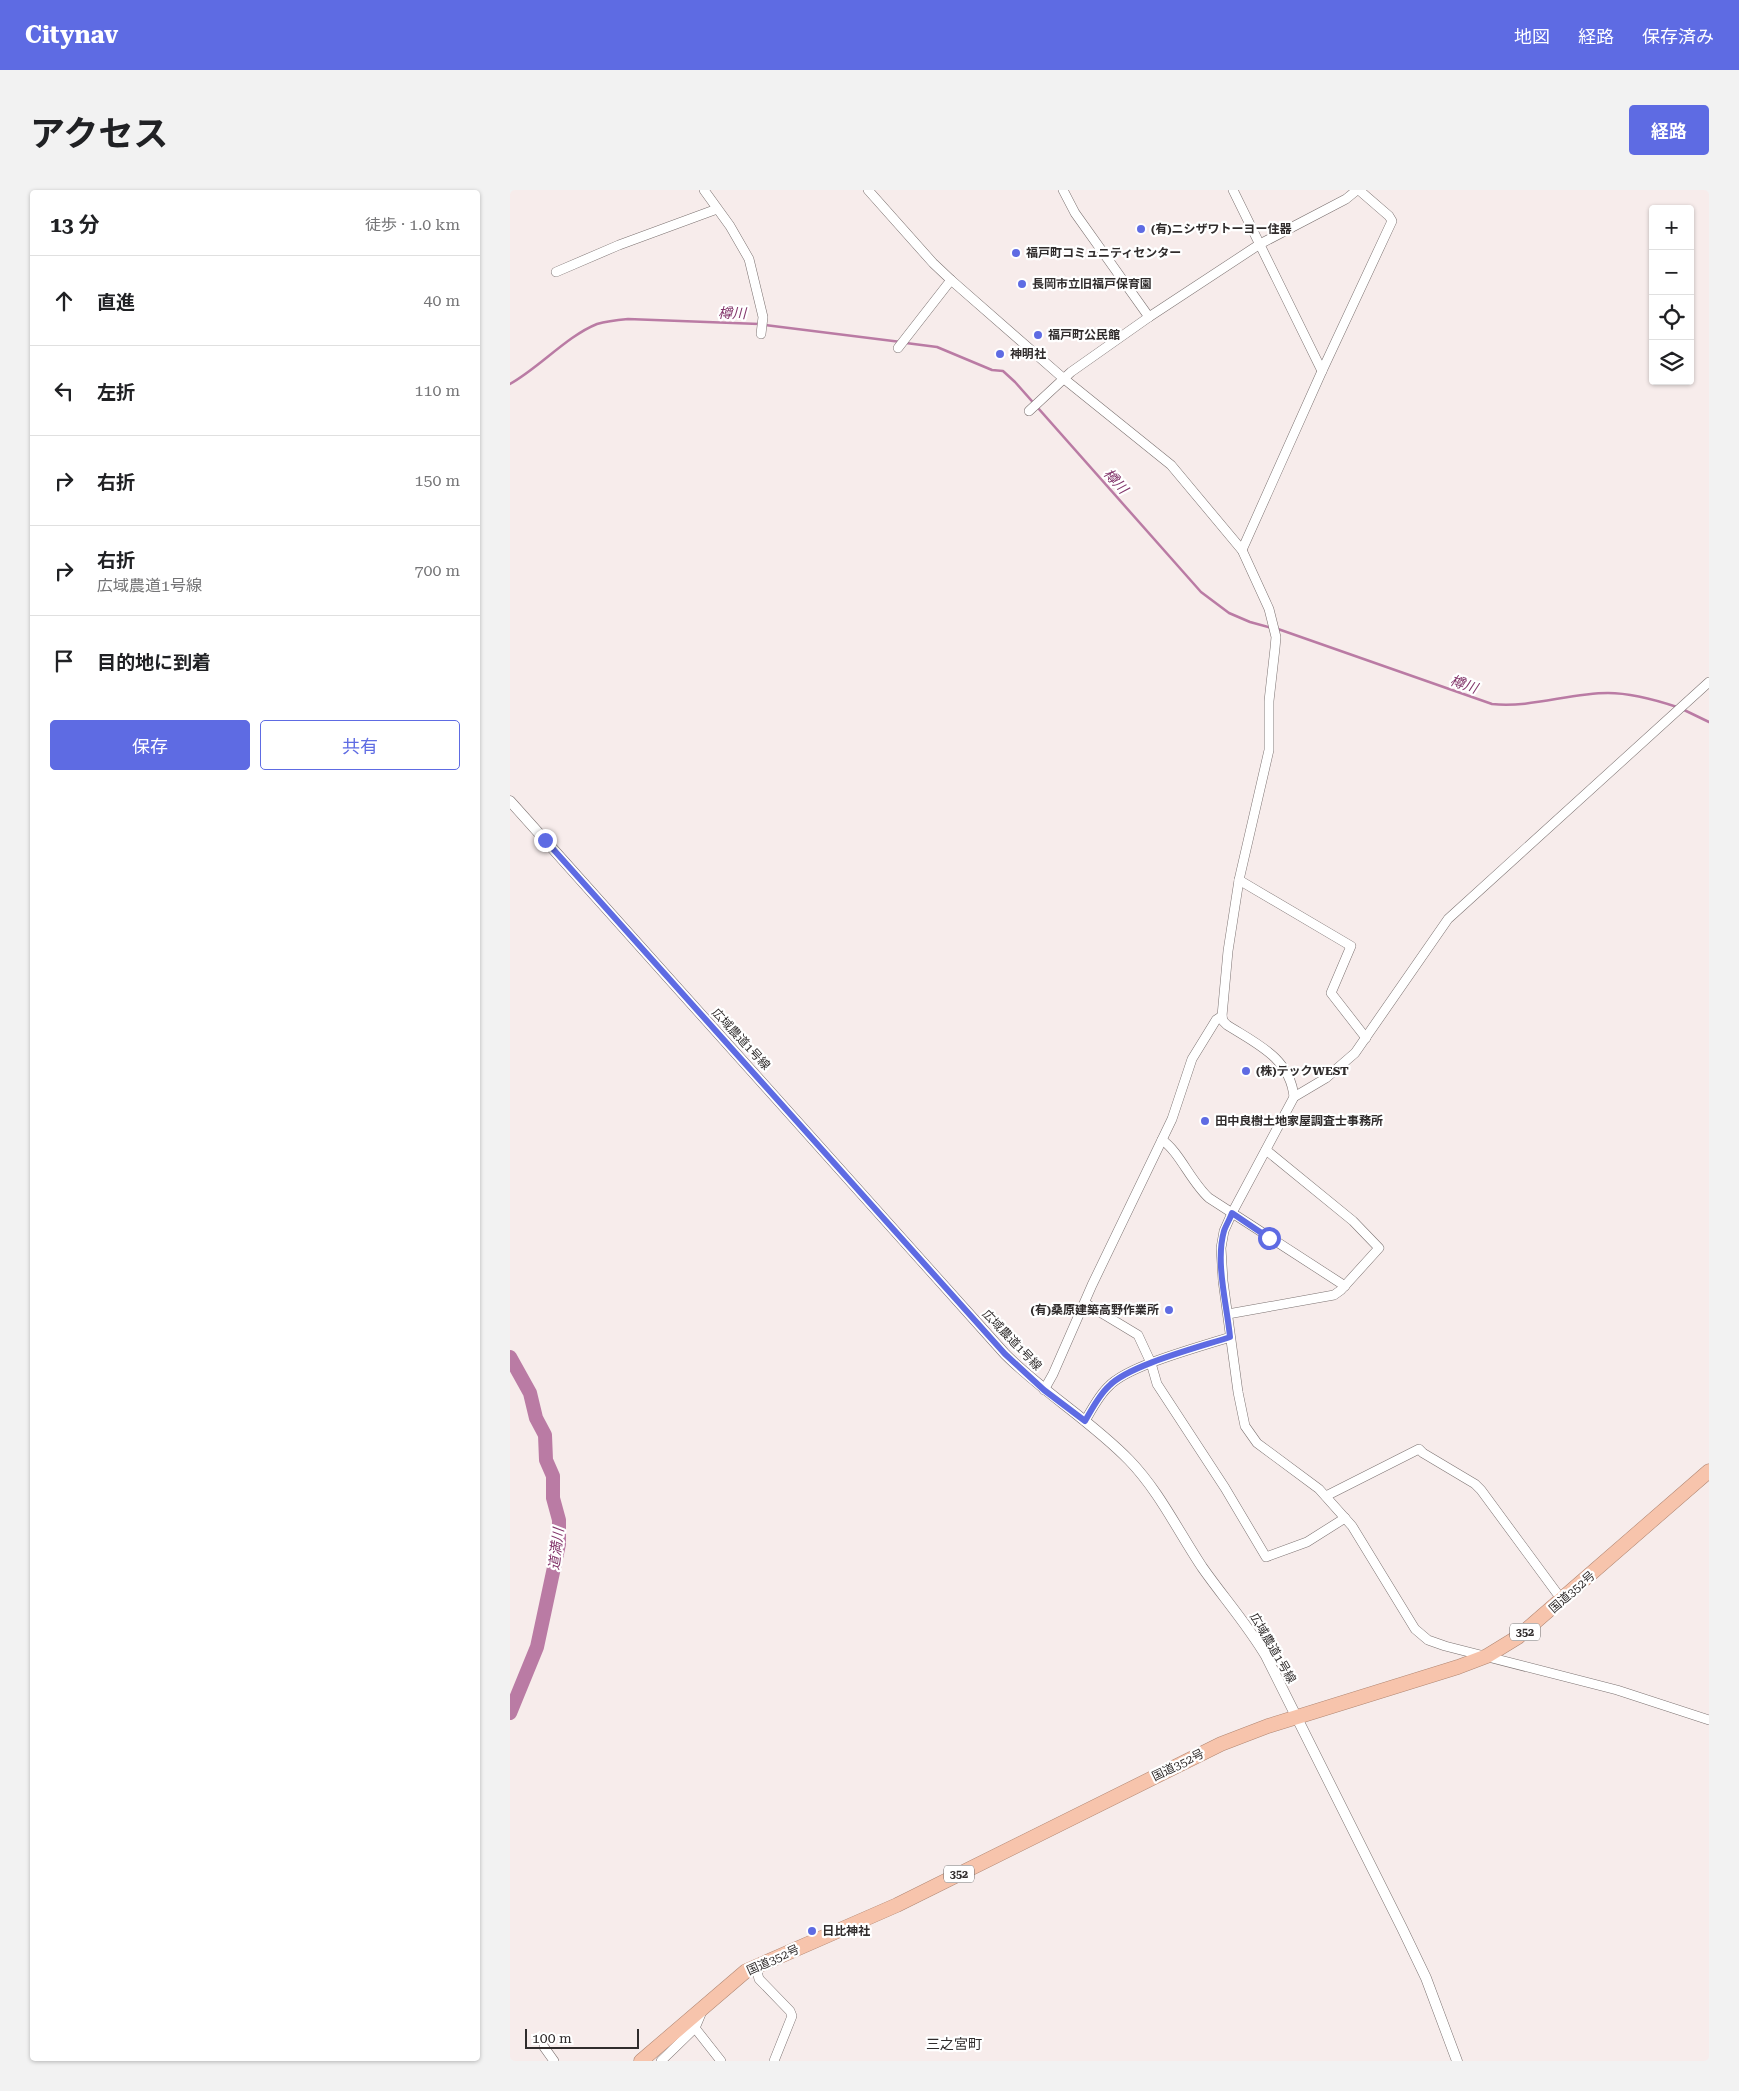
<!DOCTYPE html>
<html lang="ja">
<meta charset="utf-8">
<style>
body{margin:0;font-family:"Roboto Serif","Noto Sans JP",serif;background:#f2f2f2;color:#202124}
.controls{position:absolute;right:15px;top:15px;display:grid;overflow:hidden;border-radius:5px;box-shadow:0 1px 4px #0004}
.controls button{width:45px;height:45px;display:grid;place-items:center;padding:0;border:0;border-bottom:1px solid #e0e0e0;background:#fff;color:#202124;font:25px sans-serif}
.scale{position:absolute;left:15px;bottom:12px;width:114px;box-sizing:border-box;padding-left:5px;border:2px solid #302c2c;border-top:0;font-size:14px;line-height:18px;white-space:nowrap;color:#302c2c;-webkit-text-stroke:4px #fff;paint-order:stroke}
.stop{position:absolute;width:15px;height:15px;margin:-11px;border:4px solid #5e6be3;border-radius:50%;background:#fff}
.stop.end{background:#5e6be3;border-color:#fff;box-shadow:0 1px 5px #0008}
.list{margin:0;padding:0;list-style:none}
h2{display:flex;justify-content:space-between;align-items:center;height:65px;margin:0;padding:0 20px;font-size:21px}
h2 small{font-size:16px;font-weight:400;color:#757577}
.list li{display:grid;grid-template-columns:32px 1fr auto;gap:15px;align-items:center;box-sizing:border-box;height:90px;padding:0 20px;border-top:1px solid #e0e0e0}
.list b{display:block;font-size:19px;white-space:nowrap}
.list p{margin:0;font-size:16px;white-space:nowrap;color:#757577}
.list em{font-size:16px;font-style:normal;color:#757577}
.actions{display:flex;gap:10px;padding:15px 20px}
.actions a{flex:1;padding:11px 0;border:1px solid #5e6be3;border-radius:5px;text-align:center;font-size:18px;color:#5e6be3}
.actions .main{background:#5e6be3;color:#fff}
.icon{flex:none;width:28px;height:28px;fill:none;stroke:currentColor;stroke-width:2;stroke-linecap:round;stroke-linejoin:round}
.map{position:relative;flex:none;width:1199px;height:1871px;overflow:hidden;border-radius:5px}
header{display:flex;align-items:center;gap:30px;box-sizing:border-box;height:70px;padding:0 25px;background:#5e6be3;color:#fff}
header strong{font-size:24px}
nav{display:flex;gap:28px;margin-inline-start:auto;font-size:18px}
.intro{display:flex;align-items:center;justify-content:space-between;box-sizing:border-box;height:120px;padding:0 30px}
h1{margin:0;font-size:35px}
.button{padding:12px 22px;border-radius:5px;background:#5e6be3;color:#fff;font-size:18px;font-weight:700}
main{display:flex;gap:30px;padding:0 30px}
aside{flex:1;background:#fff;border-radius:5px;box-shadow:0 1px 4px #0004}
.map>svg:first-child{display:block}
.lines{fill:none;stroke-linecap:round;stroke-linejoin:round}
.stream{stroke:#ba7ba4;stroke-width:2.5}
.river{stroke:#ba7ba4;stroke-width:14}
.minor-casing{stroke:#7c7271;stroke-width:10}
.tertiary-casing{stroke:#7c7271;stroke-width:11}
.trunk-casing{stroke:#b08672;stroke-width:15}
.minor{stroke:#fff;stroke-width:9}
.tertiary{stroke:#fff;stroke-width:10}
.trunk{stroke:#f7c4ac;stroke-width:14}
.route{stroke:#5e6be3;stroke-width:6}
.poi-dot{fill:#5e6be3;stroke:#fff;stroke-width:2}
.labels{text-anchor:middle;stroke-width:4.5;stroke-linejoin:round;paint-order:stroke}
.shield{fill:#fff;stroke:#6e6b6b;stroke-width:1}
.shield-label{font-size:11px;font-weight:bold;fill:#302c2c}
.poi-label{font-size:12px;font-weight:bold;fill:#302c2c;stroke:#fff;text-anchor:start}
.street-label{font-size:12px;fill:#302c2c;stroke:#fff}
.water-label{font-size:14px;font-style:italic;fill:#83366b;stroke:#fff}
.neighbourhood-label{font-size:14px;fill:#302c2c;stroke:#fff}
</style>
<header>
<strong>Citynav</strong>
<nav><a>地図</a><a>経路</a><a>保存済み</a></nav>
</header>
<div class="intro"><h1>アクセス</h1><a class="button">経路</a></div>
<main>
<aside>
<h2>13 分<small>徒歩 · 1.0 km</small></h2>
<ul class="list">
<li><svg class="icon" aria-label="ahead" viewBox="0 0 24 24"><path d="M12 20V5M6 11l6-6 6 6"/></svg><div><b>直進</b></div><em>40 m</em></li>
<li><svg class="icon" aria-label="left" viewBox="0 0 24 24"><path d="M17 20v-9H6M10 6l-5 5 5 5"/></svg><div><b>左折</b></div><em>110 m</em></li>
<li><svg class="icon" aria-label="right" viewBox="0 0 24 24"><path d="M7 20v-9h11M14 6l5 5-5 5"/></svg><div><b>右折</b></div><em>150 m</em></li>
<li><svg class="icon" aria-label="right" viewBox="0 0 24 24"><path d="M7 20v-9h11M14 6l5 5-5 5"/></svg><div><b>右折</b><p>広域農道1号線</p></div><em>700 m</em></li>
<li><svg class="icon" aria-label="arrive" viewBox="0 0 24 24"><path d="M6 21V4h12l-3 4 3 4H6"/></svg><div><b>目的地に到着</b></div></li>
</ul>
<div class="actions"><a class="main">保存</a><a>共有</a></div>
</aside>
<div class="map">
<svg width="1199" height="1871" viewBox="0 0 1199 1871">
<rect width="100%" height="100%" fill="#f7eceb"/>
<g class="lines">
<g class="stream">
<polyline points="255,135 391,152"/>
<polyline points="396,153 427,157 482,180 493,181 505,192 691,402 719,423 740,432 762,438"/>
<path d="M0 194C29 178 57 146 87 134 97 131 107 130 118 129L249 134"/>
<path d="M768 439 982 514C1022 518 1059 503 1098 503 1120 503 1146 510 1167 517"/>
<polyline points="1172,519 1199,532"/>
</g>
<polyline class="river" points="0,1167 20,1203 26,1228 35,1245 36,1270 43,1286 43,1308 49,1330 49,1354 27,1457 0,1523"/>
<defs>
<g id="minor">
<polyline points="194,0 220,36 239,69 253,127 251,144"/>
<path d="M358 0 423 73 441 90 553 188 661 275 732 360 759 419 766 447 765 458 759 511V560L729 690 718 761 712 826 713 831 717 835C747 854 780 868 784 907"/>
<polyline points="553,0 565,23 639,127"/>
<polyline points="723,0 812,181"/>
<polyline points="46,82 109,55 207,19"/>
<polyline points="388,158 441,90"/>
<polyline points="519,221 561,182 639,127 750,54 836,9 847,0"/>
<polyline points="732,360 812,181 882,31 879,26 849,0"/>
<polyline points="1199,492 938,729 845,863 816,888 784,907 722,1023 714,1041 711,1058 713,1091 728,1202 735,1236 747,1253 809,1299 842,1336 905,1439 918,1450 935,1456 1107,1500 1199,1530"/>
<polyline points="729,690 841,756 821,803 856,848"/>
<path d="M652 950C669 961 681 992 699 1008L835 1096"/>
<polyline points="575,1113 628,1145 641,1173 647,1194 715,1298 756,1367 797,1352 835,1328"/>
<polyline points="718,1124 824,1105 831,1100 869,1058 843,1031 756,960"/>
<polyline points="534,1200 543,1184 582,1095 662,929 682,869 706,830 712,826"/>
<path d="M575 1231C582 1219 589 1205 599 1196 619 1175 690 1157 720 1147"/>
<polyline points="816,1306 909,1259 913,1263 965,1294 971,1300 1052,1410"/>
<polyline points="246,1778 249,1789 280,1821 282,1826 264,1871"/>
<polyline points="193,1819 185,1838 211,1871"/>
<polyline points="34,1857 44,1871"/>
<polyline points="151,1871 185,1838"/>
</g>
<path id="tertiary" d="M0 611 495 1164C534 1203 581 1231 619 1270 649 1301 668 1341 692 1377 713 1407 737 1434 756 1466L892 1738 916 1788 947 1871"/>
<polyline id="trunk" points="131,1871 236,1781 387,1715 711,1554 758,1536 948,1477 977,1466 1008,1447 1199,1281"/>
</defs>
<use href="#minor" class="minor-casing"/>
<use href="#tertiary" class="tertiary-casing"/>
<use href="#trunk" class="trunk-casing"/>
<use href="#minor" class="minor"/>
<use href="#tertiary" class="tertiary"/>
<use href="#trunk" class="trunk"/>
</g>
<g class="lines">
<path class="route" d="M35 650 495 1164 534 1200 575 1231C582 1219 589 1205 599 1196 619 1175 690 1157 720 1147 717 1115 705 1072 714 1041 716 1035 720 1029 722 1023L759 1048"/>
</g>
<g class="poi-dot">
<circle cx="631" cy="39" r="5"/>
<circle cx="506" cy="63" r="5"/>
<circle cx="512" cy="94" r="5"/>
<circle cx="528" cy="145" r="5"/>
<circle cx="490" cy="164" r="5"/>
<circle cx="736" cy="881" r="5"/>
<circle cx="695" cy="931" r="5"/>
<circle cx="659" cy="1120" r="5"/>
<circle cx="302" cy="1741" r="5"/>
</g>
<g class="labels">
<g class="shield">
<rect x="1000" y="1433.5" width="30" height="17" rx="4"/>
<rect x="434" y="1675.5" width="30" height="17" rx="4"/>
</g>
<g class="shield-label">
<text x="1015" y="1446">352</text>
<text x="449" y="1688">352</text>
</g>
<g class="poi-label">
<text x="641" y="43">(有)ニシザワトーヨー住器</text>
<text x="516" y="67">福戸町コミュニティセンター</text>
<text x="522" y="98">長岡市立旧福戸保育園</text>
<text x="538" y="149">福戸町公民館</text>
<text x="500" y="168">神明社</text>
<text x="746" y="885">(株)テックWEST</text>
<text x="705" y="935">田中良樹土地家屋調査士事務所</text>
<text x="649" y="1124" text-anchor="end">(有)桑原建築高野作業所</text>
<text x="312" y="1745">日比神社</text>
</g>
<g class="street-label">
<text transform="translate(231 849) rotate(47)" y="4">広域農道1号線</text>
<text transform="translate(502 1150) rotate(46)" y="4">広域農道1号線</text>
<text transform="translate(1062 1402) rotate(-41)" y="4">国道352号</text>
<text transform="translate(763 1458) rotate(60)" y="4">広域農道1号線</text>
<text transform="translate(668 1575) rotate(-26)" y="4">国道352号</text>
<text transform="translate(263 1770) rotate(-24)" y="4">国道352号</text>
</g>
<g class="water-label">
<text transform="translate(222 123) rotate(1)" y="5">樽川</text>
<text transform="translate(606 291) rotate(48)" y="5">樽川</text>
<text transform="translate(954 494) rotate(19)" y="5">樽川</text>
<text transform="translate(46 1359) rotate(-83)" y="5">道満川</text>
</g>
<g class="neighbourhood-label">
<text x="444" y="1859">三之宮町</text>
</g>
</g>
</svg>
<div class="controls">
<button>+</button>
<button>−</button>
<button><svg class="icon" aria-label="locate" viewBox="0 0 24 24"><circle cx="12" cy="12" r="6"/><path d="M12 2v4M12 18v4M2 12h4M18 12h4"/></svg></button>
<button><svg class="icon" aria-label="layers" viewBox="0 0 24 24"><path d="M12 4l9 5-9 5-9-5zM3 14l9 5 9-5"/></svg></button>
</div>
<div class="scale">100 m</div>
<div class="stop" style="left:759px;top:1048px"></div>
<div class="stop end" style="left:35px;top:650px"></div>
</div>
</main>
